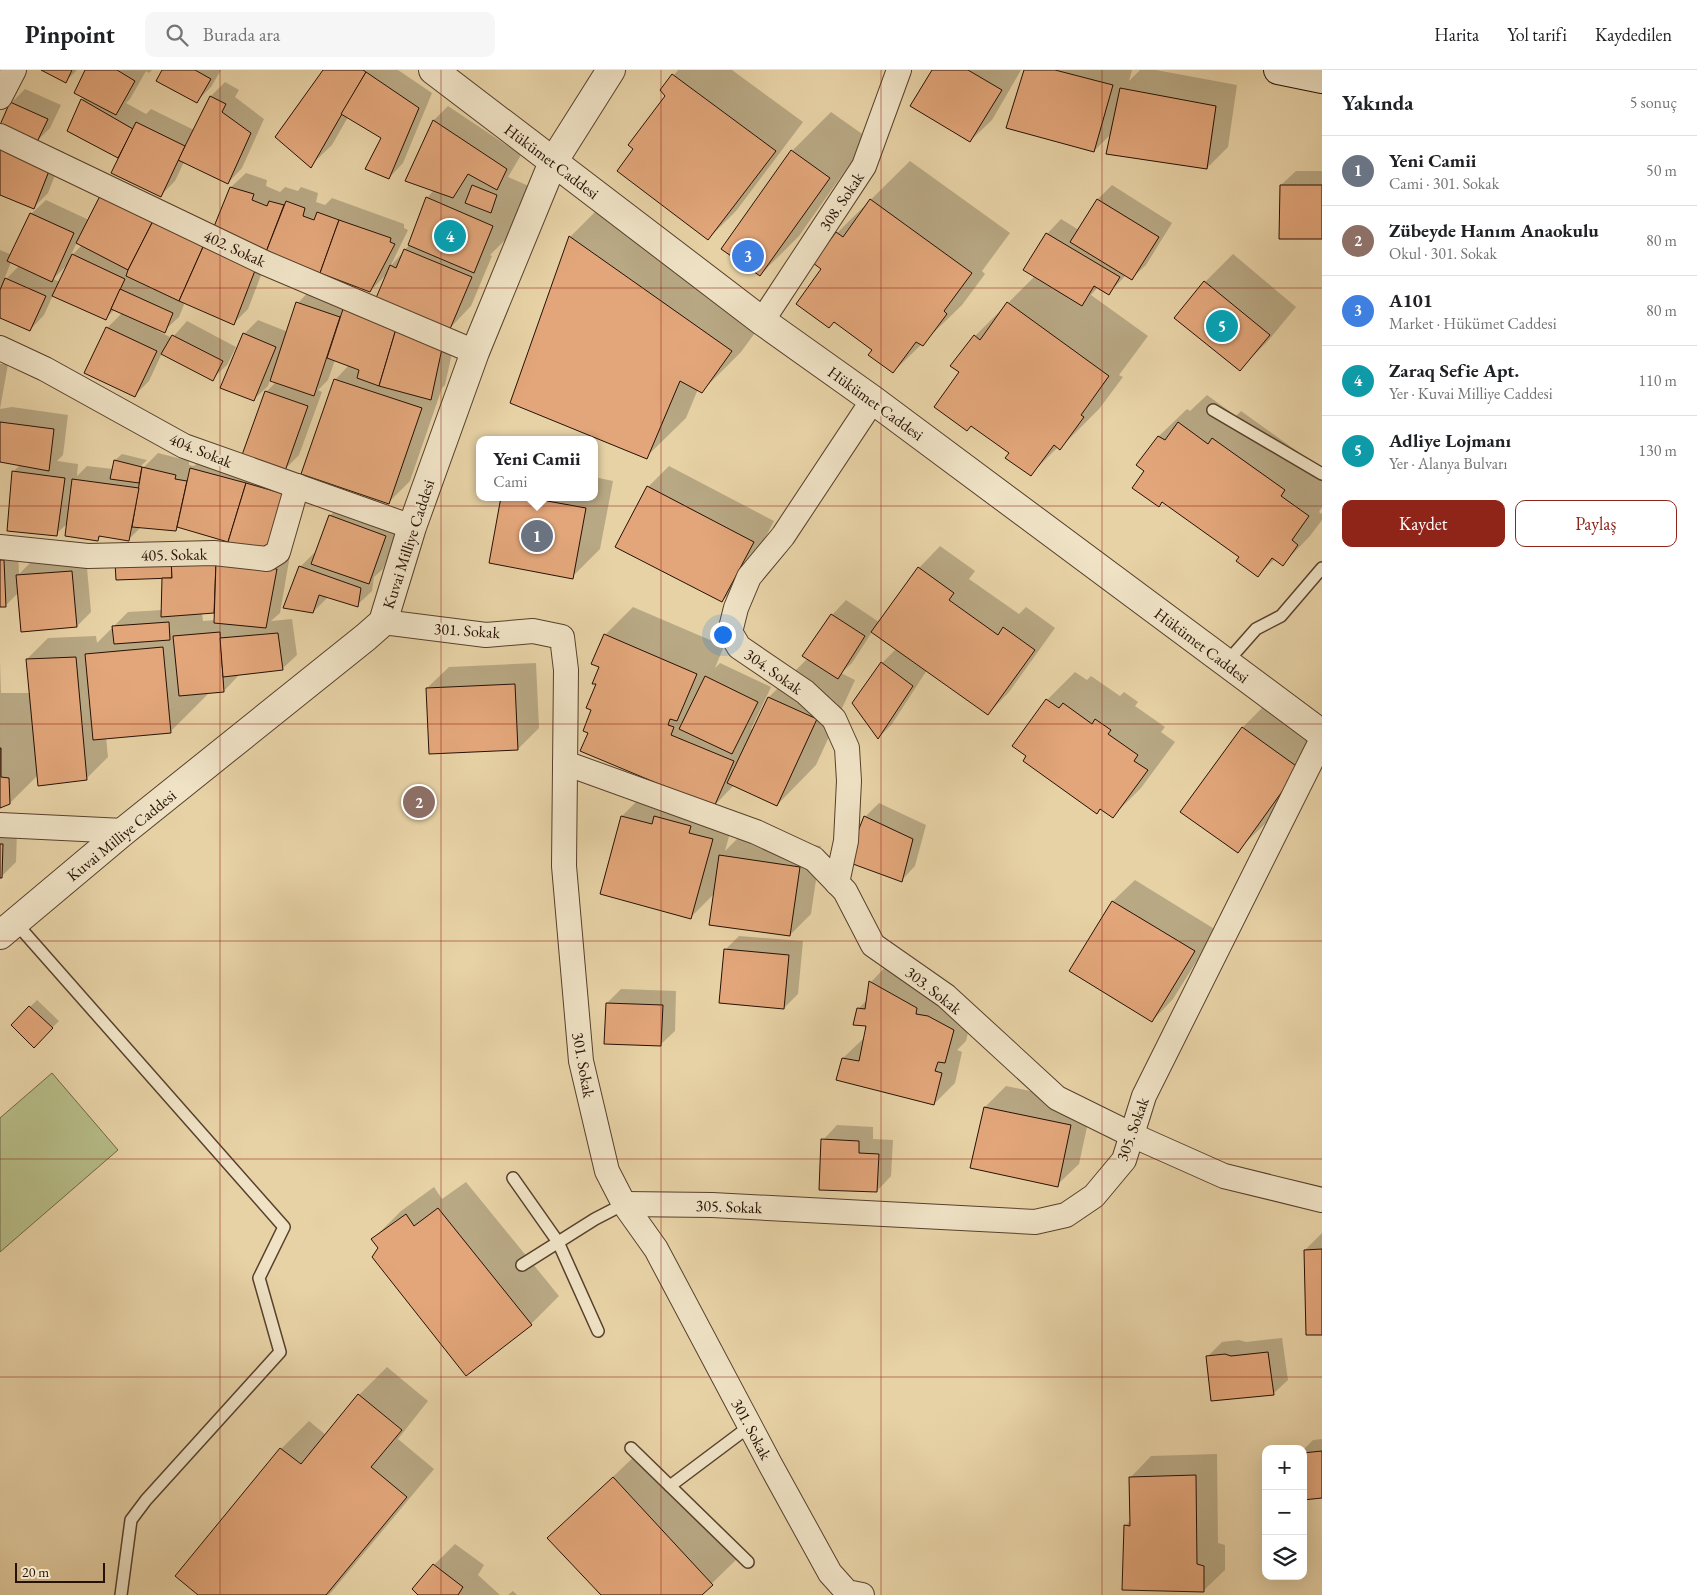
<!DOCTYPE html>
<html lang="tr">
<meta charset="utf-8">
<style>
body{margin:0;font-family:"EB Garamond",serif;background:#f6f6f6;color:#202124}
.controls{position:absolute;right:15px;bottom:15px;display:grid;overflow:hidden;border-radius:10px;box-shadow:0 5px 20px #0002}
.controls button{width:45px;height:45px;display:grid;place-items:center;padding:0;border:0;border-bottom:1px solid #e0e0e0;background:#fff;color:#202124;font:25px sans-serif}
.scale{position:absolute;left:15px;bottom:12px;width:90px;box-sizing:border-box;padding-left:5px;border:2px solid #271004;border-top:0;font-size:14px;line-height:18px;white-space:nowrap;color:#271004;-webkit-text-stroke:4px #efe2c5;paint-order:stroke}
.you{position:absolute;left:722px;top:564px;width:18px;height:18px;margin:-12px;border:4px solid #fff;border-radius:50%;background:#1a73e8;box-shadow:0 0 0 8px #1a73e833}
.badge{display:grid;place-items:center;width:32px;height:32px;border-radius:50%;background:#8f2418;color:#fff;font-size:16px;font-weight:700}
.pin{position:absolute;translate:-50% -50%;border:2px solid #fff;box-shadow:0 1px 5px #0006}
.popup{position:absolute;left:476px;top:366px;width:122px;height:65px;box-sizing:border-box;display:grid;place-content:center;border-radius:10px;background:#fff;filter:drop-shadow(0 1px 4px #0005);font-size:16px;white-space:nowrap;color:#757577}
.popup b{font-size:19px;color:#202124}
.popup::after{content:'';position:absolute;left:50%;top:100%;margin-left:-10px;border:10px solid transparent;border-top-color:#fff}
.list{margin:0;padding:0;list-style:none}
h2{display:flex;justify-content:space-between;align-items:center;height:65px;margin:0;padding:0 20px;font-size:21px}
h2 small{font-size:16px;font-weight:400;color:#757577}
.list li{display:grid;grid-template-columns:32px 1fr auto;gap:15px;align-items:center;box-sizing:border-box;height:70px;padding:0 20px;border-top:1px solid #e0e0e0}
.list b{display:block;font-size:19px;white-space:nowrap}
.list p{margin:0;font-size:16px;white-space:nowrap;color:#757577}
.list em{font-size:16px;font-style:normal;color:#757577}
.actions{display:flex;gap:10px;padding:15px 20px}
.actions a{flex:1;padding:11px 0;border:1px solid #8f2418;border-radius:10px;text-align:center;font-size:18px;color:#8f2418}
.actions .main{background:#8f2418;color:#fff}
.icon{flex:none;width:28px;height:28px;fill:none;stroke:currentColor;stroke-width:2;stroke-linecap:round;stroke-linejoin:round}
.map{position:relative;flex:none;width:1322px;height:1525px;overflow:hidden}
header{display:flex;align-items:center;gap:30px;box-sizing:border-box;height:70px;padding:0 25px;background:#fff;border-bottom:1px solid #e0e0e0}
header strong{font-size:24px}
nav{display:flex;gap:28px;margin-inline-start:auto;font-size:18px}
.search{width:350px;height:45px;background:#f6f6f6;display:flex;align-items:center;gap:12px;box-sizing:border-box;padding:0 18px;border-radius:10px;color:#757577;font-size:19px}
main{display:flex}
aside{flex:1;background:#fff}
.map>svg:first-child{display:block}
.green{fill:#b6bc87;stroke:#6e6646}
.shadow{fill:#0003;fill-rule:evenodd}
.building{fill:#e2a67a;stroke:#271004}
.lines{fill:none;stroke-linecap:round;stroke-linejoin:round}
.service-casing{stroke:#57402c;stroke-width:14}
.minor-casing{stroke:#57402c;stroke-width:26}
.tertiary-casing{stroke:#57402c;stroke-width:30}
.secondary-casing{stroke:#271004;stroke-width:30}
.service{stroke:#efe2c5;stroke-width:11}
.minor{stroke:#efe2c5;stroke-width:24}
.tertiary{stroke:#efe2c5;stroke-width:28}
.secondary{stroke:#efe2c5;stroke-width:28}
.grid{fill:none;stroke:#8f2418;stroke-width:1;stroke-opacity:0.55}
.labels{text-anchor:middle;stroke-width:4;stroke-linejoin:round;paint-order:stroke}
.street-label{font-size:16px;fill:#271004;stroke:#efe2c5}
</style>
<header>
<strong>Pinpoint</strong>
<div class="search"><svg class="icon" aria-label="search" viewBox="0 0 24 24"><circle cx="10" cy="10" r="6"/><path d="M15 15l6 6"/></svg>Burada ara</div>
<nav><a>Harita</a><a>Yol tarifi</a><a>Kaydedilen</a></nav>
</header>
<main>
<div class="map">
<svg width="1322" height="1525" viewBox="0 0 1322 1525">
<rect width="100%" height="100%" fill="#e7d2a6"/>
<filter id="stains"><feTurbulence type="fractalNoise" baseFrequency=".004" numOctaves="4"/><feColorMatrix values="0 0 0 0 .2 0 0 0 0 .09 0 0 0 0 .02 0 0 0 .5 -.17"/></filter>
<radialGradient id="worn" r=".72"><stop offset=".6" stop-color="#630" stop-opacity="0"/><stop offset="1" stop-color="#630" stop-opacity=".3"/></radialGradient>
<polygon class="green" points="52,1003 118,1080 0,1182 0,1048"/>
<g class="shadow">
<polygon points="44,0 77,0 66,11"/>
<polygon points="87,0 152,0 149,3 146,1 130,29 126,33 146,44 151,39 194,60 211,26 225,12 239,20 235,27 264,49 242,98 228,113 184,92 175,111 160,126 120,88 68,61 82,30 85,27"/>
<polygon points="163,0 221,0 211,17 196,32"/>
<polygon points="324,0 398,0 432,23 403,93 389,108 383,68 348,47 332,75 310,96"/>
<polygon points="678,0 732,0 803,52 736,141 708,169 635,79 667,26 662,20"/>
<polygon points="933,0 1021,0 992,50 970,71"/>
<polygon points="1025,0 1132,0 1129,11 1140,0 1156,0 1237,15 1228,77 1207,98 1112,63 1094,81"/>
<polygon points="25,19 61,35 50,58 37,71 64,82 48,123 34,137 0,123 11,33"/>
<path d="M448 36 521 85 508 107 531 117 513 162 490 185 492 186 471 236 450 258 457 260 445 315 442 318 410 411 389 432 335 310 349 295 335 290 328 310 318 320 322 322 299 385 285 399 266 322 276 312 270 310 268 316 253 330 244 264 258 250 288 262 298 233 312 218 410 245 387 204 370 221 270 182 248 239 234 253 185 232 179 247 164 261 157 258 156 260 172 268 187 251 236 277 227 295 212 309 162 283 149 311 135 325 107 258 122 243 115 239 105 249 53 225 44 245 30 260 0 247V180L12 185 31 144 46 130 89 150 103 123 117 109 218 163 214 159 231 117 246 103 267 110 266 116 280 122 285 117 298 121 301 117 318 123 316 132 325 135 332 128 404 154V158L408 160 390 197 410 174 427 128 434 120 407 110 434 50ZM77 172 82 175 70 187ZM11 192 19 196 3 212ZM68 194 60 212 53 209Z"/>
<polygon points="831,42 868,68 799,166 760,205 792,81"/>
<polygon points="910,91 1010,163 982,201 985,204 962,235 893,302 874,279 823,199 826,178 837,163"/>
<polygon points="1296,101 1322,101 1322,167 1281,115"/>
<polygon points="1112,115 1172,153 1146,195 1131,209 1126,205 1109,223 1098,217 1091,225 1148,266 1119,305 1123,307 1099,339 1060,378 1058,377 1030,405 1011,383 961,302 952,296 975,266 1035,206 1025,199 1047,164 1061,149 1079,160 1098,129"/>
<polygon points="609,128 771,241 741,282 702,321 698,319 686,348 646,387 570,167"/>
<polygon points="1233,184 1296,237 1268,271 1240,299 1205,212"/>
<path d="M0 294H8L0 339 12 337 68 345 63 385 57 391 78 394 77 406 87 396 113 399 115 390 122 384 147 390 139 398H143L158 383 189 391V395L194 396 205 385 298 410 265 483 290 485 280 543 271 551 292 549 297 585 282 599 238 604V606L224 621 210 622 170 662 106 667 108 687 87 708 38 705 10 733 0 736V591L1 623H30L27 589 48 568 96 566 97 573 128 542 163 540V507L263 483 179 456 176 460 142 456 128 470 102 465 98 469 68 453 56 464 13 402 21 394 0 390ZM216 542V550L203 551 202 543Z"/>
<polygon points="1207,325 1236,346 1241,341 1312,392 1322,408 1322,437 1319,442 1322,444 1322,450 1310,466 1283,494 1275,489 1258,505 1240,486 1163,431 1158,436 1146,400 1159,366 1187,339 1190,341"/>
<polygon points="669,396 774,451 743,510 722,531 648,417"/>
<polygon points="594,407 613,411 600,479 572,507 502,427 594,427"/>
<polygon points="344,431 400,452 383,499 374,507 372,521 357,535 328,527 313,542 300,497 314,483 316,483 330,446"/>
<polygon points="18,476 19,504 32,491 86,487 91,542 77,556 19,522 5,536 0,536 0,477"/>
<polygon points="940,476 975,501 969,509 1019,544 1026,537 1055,558 1009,622 988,644 927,600 892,654 878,668 854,633 882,593 896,579 872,562 852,593 841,603 855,610 816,695 777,735 734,715 714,736 734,748 725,781 741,765 821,776 811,844 790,865 714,824 691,847 622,746 643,725 699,732 590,662 605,565 633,537 724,576 715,598 720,593 771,617 751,659 753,660 768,628 808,588 832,545 846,530 879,552 919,498"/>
<polygon points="536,593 539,658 518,679 427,618 449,597"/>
<polygon points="1075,602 1087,610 1091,606 1120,626 1124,622 1138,632 1135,636 1165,657 1161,662 1175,672 1141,718 1113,746 1014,676 1047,630"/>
<polygon points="1282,618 1322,647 1277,742 1237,781 1242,658"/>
<polygon points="879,733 926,755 915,796 901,811 865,747"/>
<polygon points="0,760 17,761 16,792 2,806 0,806"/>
<polygon points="1135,810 1216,860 1173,929 1152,951 1071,901 1113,831"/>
<polygon points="739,866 803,871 798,924 784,938 725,880"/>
<polygon points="892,890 974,938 966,971 957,980 962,982 955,1013 934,1034 843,988 865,967 868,955 858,939 868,929 871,912"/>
<polygon points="621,919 676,921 675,961 660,975 607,933"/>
<polygon points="37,930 59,951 34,976 12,955"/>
<polygon points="1006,1016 1092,1034 1079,1094 1057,1115 972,1097 985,1037"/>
<polygon points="837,1055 873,1057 873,1069 893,1070 891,1106 877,1121 823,1070"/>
<polygon points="466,1112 559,1226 531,1254 373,1169 401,1141 434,1117 442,1129"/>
<polygon points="1322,1163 1322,1264 1305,1180"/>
<polygon points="1282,1268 1288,1310 1273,1324 1208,1286 1222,1272 1239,1270 1246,1272"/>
<polygon points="387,1297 428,1331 398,1369 434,1399 329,1525 200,1525 176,1506 281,1379 309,1351 326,1365 359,1325"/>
<polygon points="1322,1369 1322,1427 1303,1423 1303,1380 1313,1370"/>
<polygon points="641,1380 740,1486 700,1525 603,1525 549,1468"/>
<polygon points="1217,1384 1218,1473 1225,1475 1225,1500 1203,1521 1125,1456 1131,1450 1130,1408 1151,1386"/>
<polygon points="455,1474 484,1495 478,1505 500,1525 420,1525 434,1495"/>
<polygon points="513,1521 517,1525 508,1525"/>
</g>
<g class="building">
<polygon points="41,0 72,0 66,13"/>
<polygon points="85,0 117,0 135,11 116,45 74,23"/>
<polygon points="162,0 195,0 211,9 197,33 156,11"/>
<polygon points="323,0 363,0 366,2 311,98 275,67"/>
<polygon points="932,0 968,0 1002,20 970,72 910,36"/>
<polygon points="1024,0 1055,0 1113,15 1094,82 1006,58"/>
<polygon points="366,2 419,38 389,109 365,99 381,68 341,44"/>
<polygon points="672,4 776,81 708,170 617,101 633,79 628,75 665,26 660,20"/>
<polygon points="1120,18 1216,36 1207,99 1106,84"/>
<polygon points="210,26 226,34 222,42 251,63 228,114 178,90"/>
<polygon points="81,29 133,59 118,88 67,61"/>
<polygon points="10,32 48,49 36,74 0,55"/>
<polygon points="433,50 507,99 497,120 468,104 453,128 405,111"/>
<polygon points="136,52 185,76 161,127 111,103"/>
<polygon points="0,76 51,96 34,139 0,125"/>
<polygon points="791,80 830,108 760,206 721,179"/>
<polygon points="472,115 497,125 491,143 465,133"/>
<polygon points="1280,115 1322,115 1322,169 1279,169"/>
<polygon points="230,117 254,124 252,130 267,136 269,131 284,135 266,182 213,159"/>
<polygon points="102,122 154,149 128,200 76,173"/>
<polygon points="426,127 493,156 474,203 408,175"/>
<polygon points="870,129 972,203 944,241 947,244 923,276 916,272 893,303 868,285 872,280 834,252 829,258 796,234 821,199 813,193 825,177 836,162 843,167"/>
<polygon points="1097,129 1159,167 1132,210 1070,172"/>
<polygon points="286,131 305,138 303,146 314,150 317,142 339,150 320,203 266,182"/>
<polygon points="30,143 74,163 52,212 7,191"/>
<polygon points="154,149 203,177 179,231 126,206 128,200"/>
<polygon points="339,150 391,168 390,172 395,174 370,222 320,203"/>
<polygon points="1046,163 1120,207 1109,225 1094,216 1082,236 1023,200"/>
<polygon points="569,166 732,281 702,323 680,311 647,389 510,333"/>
<polygon points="203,177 256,198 234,255 179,231"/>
<polygon points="404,179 472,207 450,259 376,228 390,195 396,198"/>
<polygon points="72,184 125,209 106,250 52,226"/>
<polygon points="5,208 46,226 30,261 0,248 0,220"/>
<polygon points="1204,211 1270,265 1240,301 1174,248"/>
<polygon points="120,219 173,243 165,263 111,239"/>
<polygon points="296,232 340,247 314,326 270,311"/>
<polygon points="1007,232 1109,306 1081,345 1084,347 1060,380 1054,375 1031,406 1005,388 1009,383 971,356 967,361 934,337 959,302 950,296 974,265 980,270"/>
<polygon points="344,236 396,259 379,316 357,308 359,300 327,288"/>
<polygon points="106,257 157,281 135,327 84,303"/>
<polygon points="396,259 443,274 431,330 379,316"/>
<polygon points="243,263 276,277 254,331 220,318"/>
<polygon points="172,265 223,291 213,311 161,284"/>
<polygon points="334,309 422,338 389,434 301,404"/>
<polygon points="265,321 308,336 285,401 242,385"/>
<polygon points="0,352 54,359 49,401 0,392"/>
<polygon points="1178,352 1208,374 1212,368 1285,420 1281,426 1309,446 1292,470 1298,475 1283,496 1272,488 1258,507 1236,491 1239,487 1162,432 1159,437 1132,418 1144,401 1136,395 1158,366 1165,370"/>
<polygon points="114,390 142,397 139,413 110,409"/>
<polygon points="142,397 176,405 175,409 187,411 176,461 132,457"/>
<polygon points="190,398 246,413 228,472 177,457"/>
<polygon points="12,401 65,408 57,466 7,461"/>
<polygon points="72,409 139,418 129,471 99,466 98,471 65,466"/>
<polygon points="246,413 284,424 266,484 228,472"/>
<polygon points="647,416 754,472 722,532 615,477"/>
<polygon points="501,427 525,427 586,438 573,509 489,493"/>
<polygon points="329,445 386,466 369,514 311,494"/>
<polygon points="171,489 172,508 116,510 115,492"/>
<polygon points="171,489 216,492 214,543 161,547 162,508 172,508"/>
<polygon points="0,490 4,490 6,537 0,537"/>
<polygon points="216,492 277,499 266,558 214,553"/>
<polygon points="299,496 361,518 358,537 319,525 313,543 283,538"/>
<polygon points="918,497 954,523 949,530 998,565 1003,557 1035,580 988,645 871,562"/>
<polygon points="72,501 77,557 21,562 16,505"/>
<polygon points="831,544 865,566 838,609 802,586"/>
<polygon points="169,552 170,570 114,574 112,556"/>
<polygon points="220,562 224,622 179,626 173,566"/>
<polygon points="278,563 283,600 223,607 220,568"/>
<polygon points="604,564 697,604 677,651 670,649 668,655 674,657 671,665 734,691 714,737 580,681 588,663 583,661 591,640 586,638 596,614 592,614 599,597 591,594"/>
<polygon points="163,577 171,663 93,670 85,584"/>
<polygon points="76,587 87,710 38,716 26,589"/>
<polygon points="881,592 913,616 878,669 852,633"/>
<polygon points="705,606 758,632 732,684 679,659"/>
<polygon points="515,614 518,680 429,684 426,618"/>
<polygon points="768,627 817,649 777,736 727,713"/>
<polygon points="1046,629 1059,638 1063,633 1092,654 1095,649 1111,660 1108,664 1138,685 1134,691 1148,700 1113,748 1100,739 1097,744 1023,691 1026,686 1012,676"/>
<polygon points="1242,657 1299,698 1238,783 1180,742"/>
<polygon points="0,678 1,678 1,707 9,708 10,734 0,738"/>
<polygon points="621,746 652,754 654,746 691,756 689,763 713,769 691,849 600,824"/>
<polygon points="864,746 913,769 902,812 853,794 857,764"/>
<polygon points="0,774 3,774 2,808 0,808"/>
<polygon points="719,785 800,797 790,866 709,855"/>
<polygon points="1112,831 1195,881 1152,952 1069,901"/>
<polygon points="724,879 789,885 784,939 719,933"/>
<polygon points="869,911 917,938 916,944 928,946 954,960 945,993 938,992 935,1001 942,1003 934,1035 836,1010 842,988 859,991 866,956 853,955 857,938 865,939"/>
<polygon points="606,933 663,935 661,976 604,974"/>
<polygon points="29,936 53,958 34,978 11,955"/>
<polygon points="984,1037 1071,1055 1058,1117 970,1098"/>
<polygon points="821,1069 859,1071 859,1083 879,1084 877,1122 819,1120"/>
<polygon points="438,1138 532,1255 466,1306 372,1187 378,1178 371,1169 406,1144 414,1156"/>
<polygon points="1322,1179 1322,1265 1306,1265 1304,1180"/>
<polygon points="1268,1282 1274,1325 1211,1331 1206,1286 1225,1284 1231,1286"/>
<polygon points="358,1324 402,1360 371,1397 407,1427 326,1525 198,1525 175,1506 280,1378 301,1394"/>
<polygon points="1322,1381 1322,1428 1303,1430 1303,1383"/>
<polygon points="1196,1405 1197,1494 1204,1496 1204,1522 1122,1520 1124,1455 1130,1456 1129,1407"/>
<polygon points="613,1407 713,1515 702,1525 601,1525 547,1468"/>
<polygon points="433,1494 463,1517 458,1525 418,1525 412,1519"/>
</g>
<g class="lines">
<defs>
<g id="service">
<polyline points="1213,340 1322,404"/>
<polyline points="1226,593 1256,559 1281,546 1322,498"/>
<polyline points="15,852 284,1157 259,1208 280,1282 146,1430 131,1450 121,1525"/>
<polyline points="513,1108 558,1172 598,1261"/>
<polyline points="522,1195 595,1149 624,1134"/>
<polyline points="631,1378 748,1492"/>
<polyline points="670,1416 750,1356"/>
</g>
<g id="minor">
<polyline points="0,27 14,0"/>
<polyline points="0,66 265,193 475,282"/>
<polyline points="762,251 864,96 899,0"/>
<polyline points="0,278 45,299 184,376 412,457"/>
<polyline points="0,477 88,486 214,483 267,489 278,482 297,416"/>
<polyline points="383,552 486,565 533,561 562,567 566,600 564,796 581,991 607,1101 624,1134 656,1179 770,1394 830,1503 847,1522 862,1525"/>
<polyline points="565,693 756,762 814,789 845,821 873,875 946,926 1057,1028 1132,1065 1224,1106 1322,1130"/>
<polyline points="0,755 124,761"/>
<polyline points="837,813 846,771 849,711 847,678 834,649 805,622 739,577 730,562 736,538 749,507 783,466 873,330"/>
<polyline points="624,1134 712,1135 1035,1152 1066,1145 1094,1126 1124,1090 1144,1026 1322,669"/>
</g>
<g id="tertiary">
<polyline points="433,0 762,251 873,330 1322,664"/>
<polyline points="0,865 124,761 366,567 383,552 412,457 475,282 553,92 611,0"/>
</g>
<polyline id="secondary" points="1278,0 1322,9"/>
</defs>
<use href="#service" class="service-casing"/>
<use href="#minor" class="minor-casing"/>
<use href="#tertiary" class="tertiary-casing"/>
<use href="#secondary" class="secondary-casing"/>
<use href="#service" class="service"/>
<use href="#minor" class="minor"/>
<use href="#tertiary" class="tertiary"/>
<use href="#secondary" class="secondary"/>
</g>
<path class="grid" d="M220 0V1525M441 0V1525M661 0V1525M881 0V1525M1102 0V1525M0 218H1322M0 436H1322M0 654H1322M0 871H1322M0 1089H1322M0 1307H1322"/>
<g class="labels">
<g class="street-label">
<text transform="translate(552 91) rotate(37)" y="6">Hükümet Caddesi</text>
<text transform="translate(841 131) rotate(-56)" y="6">308. Sokak</text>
<text transform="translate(235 178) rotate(25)" y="6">402. Sokak</text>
<text transform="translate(876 333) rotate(36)" y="6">Hükümet Caddesi</text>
<text transform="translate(201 380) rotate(22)" y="6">404. Sokak</text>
<text transform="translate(408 474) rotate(-72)" y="6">Kuvai Milliye Caddesi</text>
<text transform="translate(174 484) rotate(-1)" y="6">405. Sokak</text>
<text transform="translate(467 560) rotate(4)" y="6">301. Sokak</text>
<text transform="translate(1202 575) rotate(37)" y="6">Hükümet Caddesi</text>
<text transform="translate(774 601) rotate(35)" y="6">304. Sokak</text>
<text transform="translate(121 765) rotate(-39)" y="6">Kuvai Milliye Caddesi</text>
<text transform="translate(934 920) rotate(38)" y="6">303. Sokak</text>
<text transform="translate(584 995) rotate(80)" y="6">301. Sokak</text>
<text transform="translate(1132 1059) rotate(-70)" y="6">305. Sokak</text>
<text transform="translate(729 1136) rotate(2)" y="6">305. Sokak</text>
<text transform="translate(752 1359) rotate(62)" y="6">301. Sokak</text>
</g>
</g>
<rect width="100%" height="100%" filter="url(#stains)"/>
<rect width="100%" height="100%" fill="url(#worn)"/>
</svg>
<div class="controls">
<button>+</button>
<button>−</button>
<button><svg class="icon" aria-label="layers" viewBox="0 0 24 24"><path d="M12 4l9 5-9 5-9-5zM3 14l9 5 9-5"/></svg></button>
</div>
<div class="scale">20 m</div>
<div class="you"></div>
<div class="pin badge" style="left:537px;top:466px;background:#6b7280">1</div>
<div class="popup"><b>Yeni Camii</b>Cami</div>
<div class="pin badge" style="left:419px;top:732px;background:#8d6e63">2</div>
<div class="pin badge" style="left:748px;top:186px;background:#3f7fe0">3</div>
<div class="pin badge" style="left:450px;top:166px;background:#0f9aa8">4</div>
<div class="pin badge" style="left:1222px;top:256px;background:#0f9aa8">5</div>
</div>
<aside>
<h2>Yakında<small>5 sonuç</small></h2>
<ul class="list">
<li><span class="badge" style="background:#6b7280">1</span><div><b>Yeni Camii</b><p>Cami · 301. Sokak</p></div><em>50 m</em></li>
<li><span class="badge" style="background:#8d6e63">2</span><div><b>Zübeyde Hanım Anaokulu</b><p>Okul · 301. Sokak</p></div><em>80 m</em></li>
<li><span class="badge" style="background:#3f7fe0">3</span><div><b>A101</b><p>Market · Hükümet Caddesi</p></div><em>80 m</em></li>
<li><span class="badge" style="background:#0f9aa8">4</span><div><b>Zaraq Sefie Apt.</b><p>Yer · Kuvai Milliye Caddesi</p></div><em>110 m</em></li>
<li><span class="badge" style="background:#0f9aa8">5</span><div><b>Adliye Lojmanı</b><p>Yer · Alanya Bulvarı</p></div><em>130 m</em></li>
</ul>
<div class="actions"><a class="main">Kaydet</a><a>Paylaş</a></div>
</aside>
</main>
